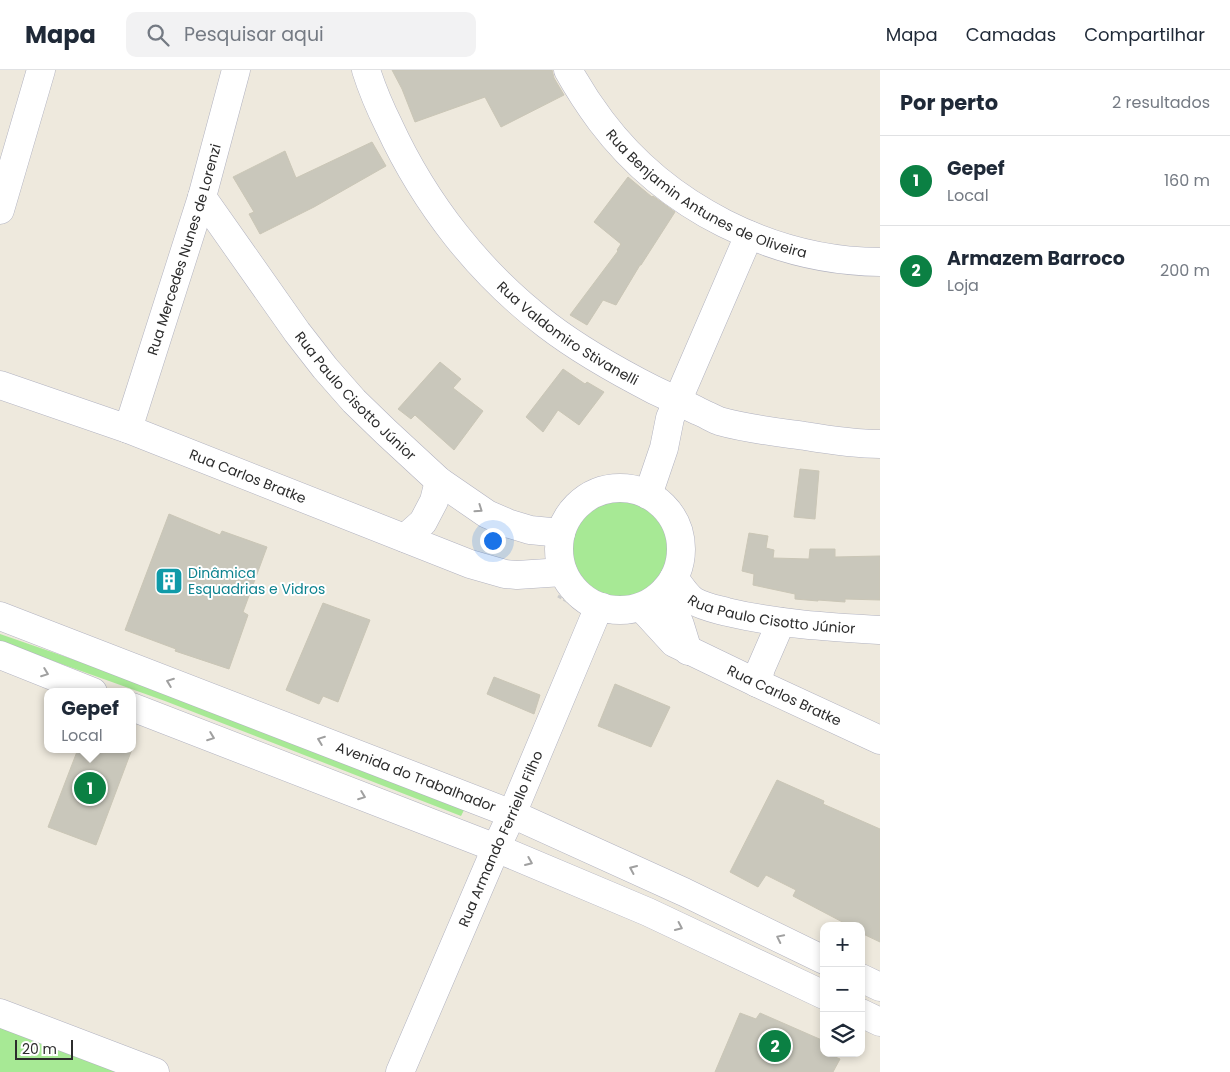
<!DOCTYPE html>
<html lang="pt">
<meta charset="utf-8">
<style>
body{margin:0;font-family:Poppins,sans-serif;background:#f2f2f3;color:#1f2937}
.controls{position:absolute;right:15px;bottom:15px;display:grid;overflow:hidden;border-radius:10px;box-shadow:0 2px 8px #0003}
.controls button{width:45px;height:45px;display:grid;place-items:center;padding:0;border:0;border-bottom:1px solid #e0e1e3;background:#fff;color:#1f2937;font:25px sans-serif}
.scale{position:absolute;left:15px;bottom:12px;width:58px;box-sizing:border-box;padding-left:5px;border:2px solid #2c2c2c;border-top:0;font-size:14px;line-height:18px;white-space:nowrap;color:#2c2c2c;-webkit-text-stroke:4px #fff;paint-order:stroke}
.you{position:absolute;left:492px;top:470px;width:18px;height:18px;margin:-12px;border:4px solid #fff;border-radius:50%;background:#1a73e8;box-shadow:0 0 0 8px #1a73e833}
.badge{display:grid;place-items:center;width:32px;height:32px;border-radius:50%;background:#0b8043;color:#fff;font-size:16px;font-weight:700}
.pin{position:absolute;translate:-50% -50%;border:2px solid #fff;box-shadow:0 1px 5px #0006}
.popup{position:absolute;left:44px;top:618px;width:92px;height:65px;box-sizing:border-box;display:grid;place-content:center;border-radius:10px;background:#fff;filter:drop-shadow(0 1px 4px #0005);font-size:16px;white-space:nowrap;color:#747a83}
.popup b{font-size:19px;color:#1f2937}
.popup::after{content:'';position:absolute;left:50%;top:100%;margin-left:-10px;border:10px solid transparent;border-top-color:#fff}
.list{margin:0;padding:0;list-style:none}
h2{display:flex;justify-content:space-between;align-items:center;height:65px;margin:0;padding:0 20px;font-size:21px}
h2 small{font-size:16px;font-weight:400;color:#747a83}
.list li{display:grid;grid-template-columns:32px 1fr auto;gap:15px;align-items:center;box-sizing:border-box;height:90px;padding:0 20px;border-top:1px solid #e0e1e3}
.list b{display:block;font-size:19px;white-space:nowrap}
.list p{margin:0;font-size:16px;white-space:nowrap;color:#747a83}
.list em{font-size:16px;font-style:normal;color:#747a83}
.icon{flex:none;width:28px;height:28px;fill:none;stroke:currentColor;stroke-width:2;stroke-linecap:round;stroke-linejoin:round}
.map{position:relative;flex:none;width:880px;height:1002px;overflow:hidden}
header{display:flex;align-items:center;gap:30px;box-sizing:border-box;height:70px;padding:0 25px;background:#fff;border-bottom:1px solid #e0e1e3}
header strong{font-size:24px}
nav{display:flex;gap:28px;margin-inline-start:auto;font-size:18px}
.search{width:350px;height:45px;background:#f2f2f3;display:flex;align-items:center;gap:12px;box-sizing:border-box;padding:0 18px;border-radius:10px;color:#747a83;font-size:19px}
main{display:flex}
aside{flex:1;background:#fff}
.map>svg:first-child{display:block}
.green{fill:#a7e995}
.building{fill:#c9c7bb;stroke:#cac6b6}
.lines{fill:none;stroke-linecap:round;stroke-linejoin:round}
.minor-casing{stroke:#b1b2c0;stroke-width:29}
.path{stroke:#ccc;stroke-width:3;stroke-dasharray:4 2.5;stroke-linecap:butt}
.minor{stroke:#fff;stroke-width:28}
.oneway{stroke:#a0a0a0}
.labels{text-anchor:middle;stroke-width:4;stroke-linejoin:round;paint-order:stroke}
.street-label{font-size:14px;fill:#2c2c2c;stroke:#fff}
.culture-label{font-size:14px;fill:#0d838f;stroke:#fff;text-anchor:start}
</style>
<header>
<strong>Mapa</strong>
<div class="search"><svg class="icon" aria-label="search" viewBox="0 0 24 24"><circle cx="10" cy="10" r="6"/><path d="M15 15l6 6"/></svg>Pesquisar aqui</div>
<nav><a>Mapa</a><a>Camadas</a><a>Compartilhar</a></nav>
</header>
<main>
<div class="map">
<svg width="880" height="1002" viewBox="0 0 880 1002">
<rect width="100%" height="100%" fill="#eee9dd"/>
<g class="green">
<circle cx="620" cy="479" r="49"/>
<polygon points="0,564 196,632 464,740 461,746 165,631 0,572"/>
<polygon points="0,951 132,1002 0,1002"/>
</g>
<g class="building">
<polygon points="392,0 552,0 554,8 564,25 501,57 485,27 415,52 402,19"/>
<polygon points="372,72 386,96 314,137 260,164 249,144 254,142 233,107 285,81 296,108"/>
<polygon points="628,107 652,127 653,126 675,142 641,195 640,195 616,235 603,230 587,255 570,245 618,181 617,180 621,174 594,152"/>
<polygon points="440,292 461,309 453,318 483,341 454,380 415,345 411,349 398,339"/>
<polygon points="563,299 585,314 587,312 604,322 579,355 558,340 543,362 526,347"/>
<polygon points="800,399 819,401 815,449 794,447"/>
<polygon points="169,444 220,465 222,461 267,477 243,542 248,545 229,599 175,581 176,579 125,560"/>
<polygon points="749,463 768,466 766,478 774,480 773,488 809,489 810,479 835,479 835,487 880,486 880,530 845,529 845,532 818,530 818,531 795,529 795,524 753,515 754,504 742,501"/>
<polygon points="323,533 370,550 338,632 323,626 319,634 286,620"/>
<polygon points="494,607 540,625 534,644 487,624"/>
<polygon points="615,614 670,637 651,677 598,656"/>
<polygon points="78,679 132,679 96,775 48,757"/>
<polygon points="777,710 824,731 823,734 880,759 880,872 861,863 861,856 850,856 793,826 796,820 766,805 758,817 730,802"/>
<polygon points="740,943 756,949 760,943 824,971 824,983 826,983 840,989 833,1002 715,1002"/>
</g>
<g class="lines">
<defs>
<g id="minor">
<path id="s1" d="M366 0C372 19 380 38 389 56 425 134 479 203 547 255 581 281 617 301 654 320 669 327 684 334 698 341 705 344 712 348 719 351 747 359 776 362 805 366 829 370 855 374 880 374"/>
<path id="s2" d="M568 0C578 18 589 35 601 51 666 137 772 191 880 192"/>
<path id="s3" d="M202 127 297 262 325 298 354 331 386 362 439 411 487 444 510 454 530 460 561 463"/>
<polyline points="0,140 41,0"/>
<path id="s4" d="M0 315 128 359 470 494 505 504 517 505 563 502"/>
<path id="s5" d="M128 359 202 127 236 0"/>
<circle cx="620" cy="479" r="61"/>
<polyline points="648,425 664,378 670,348 749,165"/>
<polyline points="405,468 423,452 434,431 439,411"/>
<path id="s6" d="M674 508C680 515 686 526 694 531 704 537 716 539 727 542 777 554 829 557 880 560"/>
<polyline points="666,519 680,555 688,581"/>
<path id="s7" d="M641 537 674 573 757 613 880 670"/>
<path id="s8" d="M0 546 512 744 684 822 824 890"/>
<polyline points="0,585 93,622"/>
<polyline points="757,613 761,598 781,552"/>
<polyline points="132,637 496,778 648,842 824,925"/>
<polyline points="861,908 880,917"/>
<polyline points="0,943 155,1002"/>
<polyline points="861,943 880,952"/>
<path id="s9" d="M400 1002 496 778 512 744 595 546 602 537"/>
</g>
</defs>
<use href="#minor" class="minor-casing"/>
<polyline class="path" points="558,526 575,536"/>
<use href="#minor" class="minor"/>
</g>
<defs><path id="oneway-chevron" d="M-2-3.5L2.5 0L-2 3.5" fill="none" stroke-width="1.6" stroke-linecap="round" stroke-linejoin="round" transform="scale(1.25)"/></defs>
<g class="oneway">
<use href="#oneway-chevron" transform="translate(479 439) rotate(35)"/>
<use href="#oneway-chevron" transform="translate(45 603) rotate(21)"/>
<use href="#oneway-chevron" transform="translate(170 612) rotate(-159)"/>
<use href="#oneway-chevron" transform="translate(211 667) rotate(21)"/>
<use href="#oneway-chevron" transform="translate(321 670) rotate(-159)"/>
<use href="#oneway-chevron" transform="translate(362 726) rotate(21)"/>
<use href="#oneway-chevron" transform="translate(529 792) rotate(23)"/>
<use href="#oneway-chevron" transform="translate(633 799) rotate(-156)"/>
<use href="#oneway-chevron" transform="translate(679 857) rotate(25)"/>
<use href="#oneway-chevron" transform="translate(780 868) rotate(-154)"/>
</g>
<defs>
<symbol id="building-square" viewBox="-11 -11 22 22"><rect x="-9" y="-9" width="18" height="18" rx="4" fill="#0f9aa8" stroke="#fff"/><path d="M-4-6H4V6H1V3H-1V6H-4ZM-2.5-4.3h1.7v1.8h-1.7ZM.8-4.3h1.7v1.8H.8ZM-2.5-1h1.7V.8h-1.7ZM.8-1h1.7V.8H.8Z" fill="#fff"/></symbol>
</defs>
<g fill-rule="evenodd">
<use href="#building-square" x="153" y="495" width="32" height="32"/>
</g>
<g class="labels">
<g class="street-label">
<text dy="5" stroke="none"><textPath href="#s2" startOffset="192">Rua Benjamin Antunes de Oliveira</textPath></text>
<text dy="5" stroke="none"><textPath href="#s5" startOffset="188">Rua Mercedes Nunes de Lorenzi</textPath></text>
<text dy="5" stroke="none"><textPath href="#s1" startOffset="339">Rua Valdomiro Stivanelli</textPath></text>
<text dy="5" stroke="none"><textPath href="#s3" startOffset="252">Rua Paulo Cisotto Júnior</textPath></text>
<text dy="5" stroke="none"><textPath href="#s4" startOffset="264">Rua Carlos Bratke</textPath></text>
<text dy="5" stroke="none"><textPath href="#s6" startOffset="110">Rua Paulo Cisotto Júnior</textPath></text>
<text dy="5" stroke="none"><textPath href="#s7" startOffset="171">Rua Carlos Bratke</textPath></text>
<text dy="5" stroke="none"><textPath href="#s8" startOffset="446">Avenida do Trabalhador</textPath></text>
<text dy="5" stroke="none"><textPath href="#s9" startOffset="254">Rua Armando Ferriello Filho</textPath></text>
</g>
<g class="culture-label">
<text x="188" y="508">Dinâmica<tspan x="188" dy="16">Esquadrias e Vidros</tspan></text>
</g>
</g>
</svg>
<div class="controls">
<button>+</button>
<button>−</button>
<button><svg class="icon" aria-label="layers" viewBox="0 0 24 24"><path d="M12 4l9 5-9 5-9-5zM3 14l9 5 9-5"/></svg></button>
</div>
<div class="scale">20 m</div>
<div class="you"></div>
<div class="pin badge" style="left:90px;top:718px">1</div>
<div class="popup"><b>Gepef</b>Local</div>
<div class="pin badge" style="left:775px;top:976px">2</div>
</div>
<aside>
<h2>Por perto<small>2 resultados</small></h2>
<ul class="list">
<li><span class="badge">1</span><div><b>Gepef</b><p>Local</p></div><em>160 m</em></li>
<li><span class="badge">2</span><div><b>Armazem Barroco</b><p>Loja</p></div><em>200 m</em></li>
</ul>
</aside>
</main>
